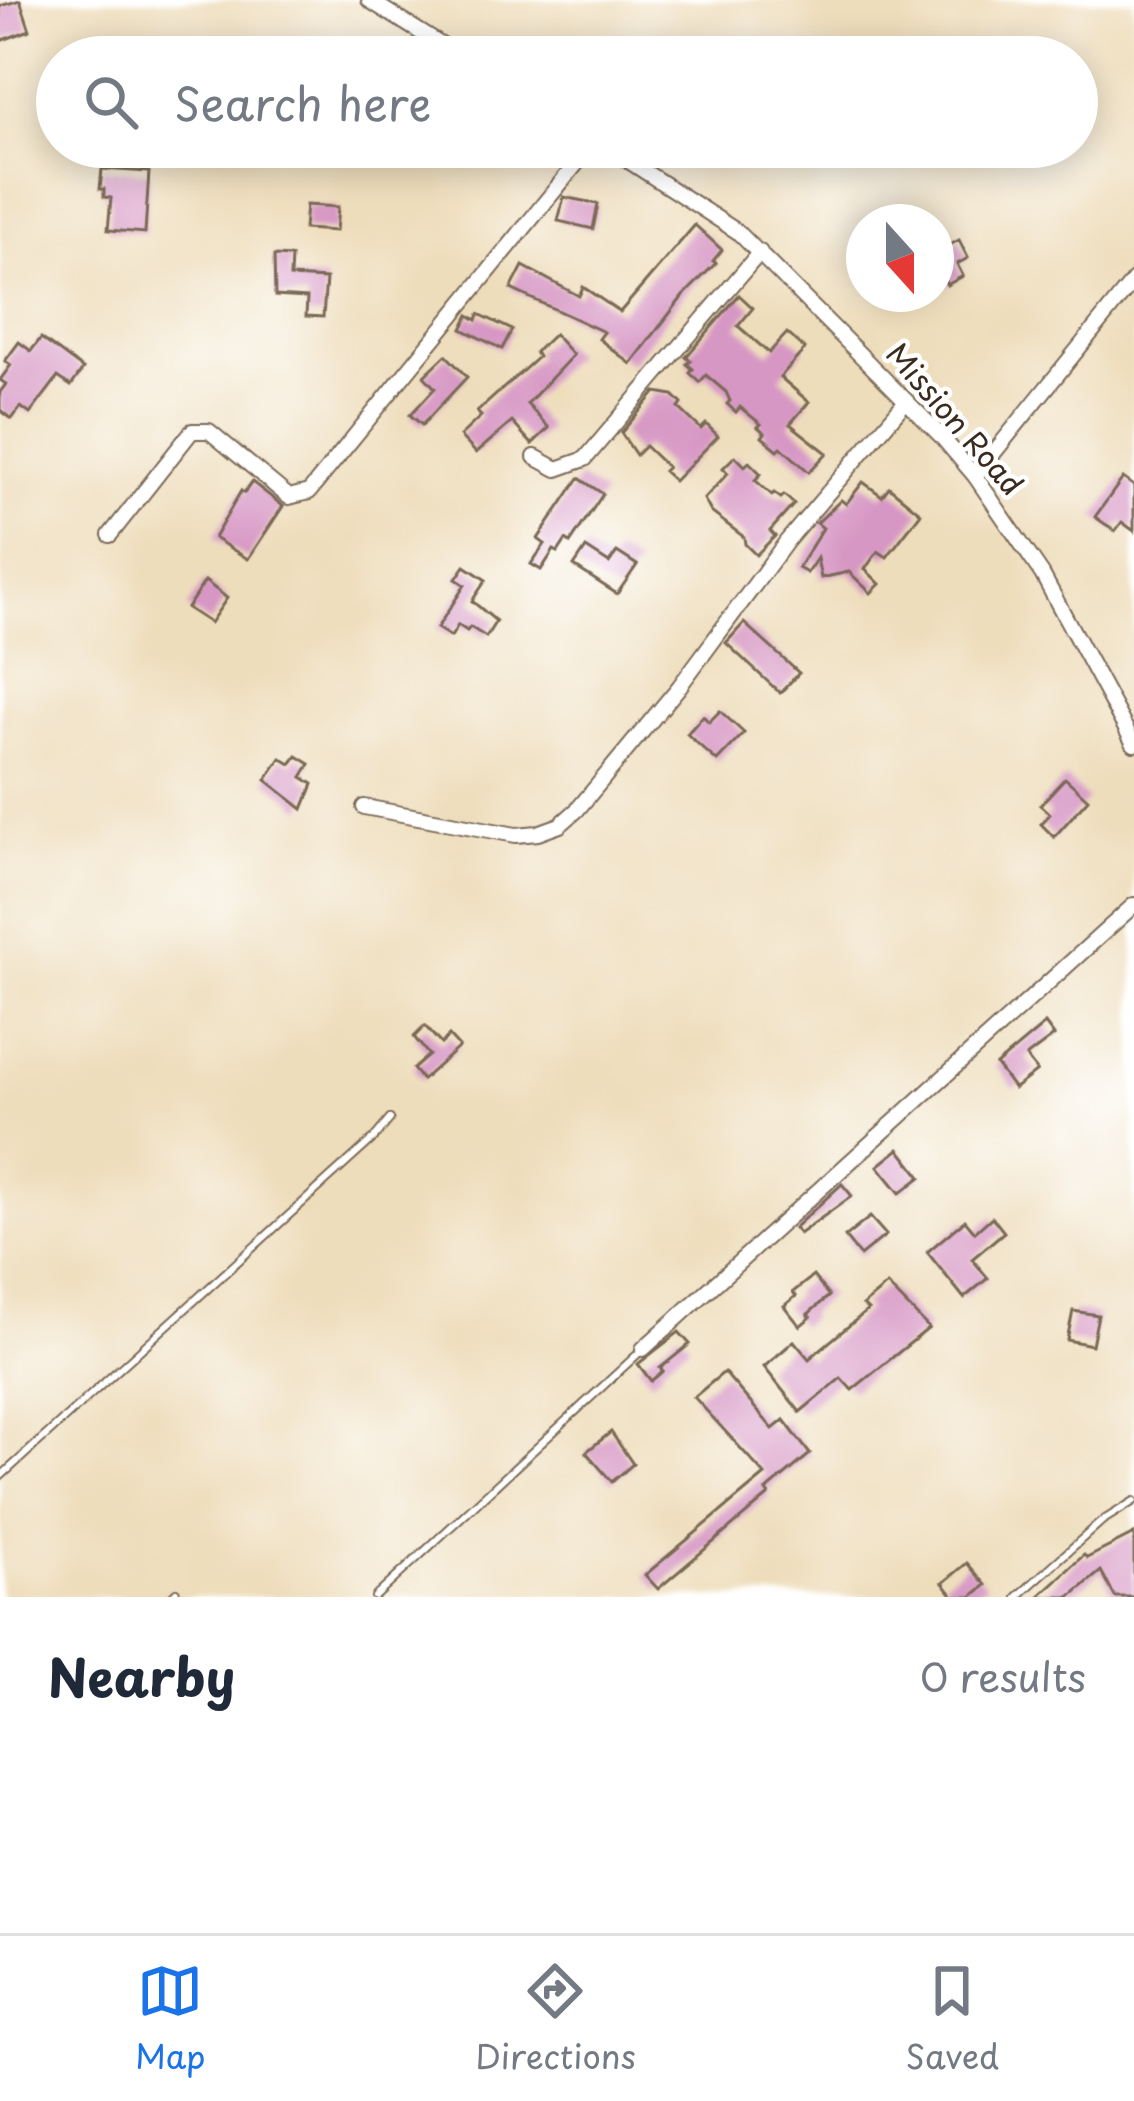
<!DOCTYPE html>
<style>
body{margin:0;font-family:"Playpen Sans",sans-serif;background:#f2f2f3;color:#1f2937}
.compass{position:absolute;left:846px;top:204px;width:108px;height:108px;border-radius:50%;background:#fff;box-shadow:0 6px 30px #0003;rotate:159deg}
.list{margin:0;padding:0;list-style:none}
h2{display:flex;justify-content:space-between;align-items:center;height:156px;margin:0;padding:0 48px;font-size:51px}
h2 small{font-size:39px;font-weight:400;color:#747a83}
.icon{flex:none;width:66px;height:66px;fill:none;stroke:currentColor;stroke-width:2;stroke-linecap:round;stroke-linejoin:round}
.map{position:relative;flex:none;width:1134px;height:1597px;overflow:hidden}
.search{position:absolute;background:#fff;box-shadow:0 6px 30px #0003;left:36px;right:36px;top:36px;height:132px;display:flex;align-items:center;gap:30px;box-sizing:border-box;padding:0 42px;border-radius:66px;color:#747a83;font-size:45px}
.sheet{height:336px;background:#fff}
nav{display:flex;justify-content:space-around;align-items:center;box-sizing:border-box;height:168px;border-top:3px solid #e0e1e3;background:#fff;font-size:33px;color:#747a83}
nav a{display:grid;justify-items:center;gap:6px}
nav .on{color:#1a73e8}
.map>svg:first-child{display:block}
.building{fill:#d797c4}
.lines{fill:none;stroke-linecap:round;stroke-linejoin:round}
.service-casing{stroke:#7a6955;stroke-width:10}
.minor-casing{stroke:#7a6955;stroke-width:18}
.service{stroke:#fff;stroke-width:6}
.minor{stroke:#fff;stroke-width:14}
.labels{text-anchor:middle;stroke-width:9;stroke-linejoin:round;paint-order:stroke}
.street-label{font-size:30px;fill:#3b2a1e;stroke:#fff}
</style>
<div class="map">
<svg width="1134" height="1597" viewBox="0 0 1134 1597">
<rect width="100%" height="100%" fill="#fff"/>
<filter id="ink" filterUnits="userSpaceOnUse"><feTurbulence type="fractalNoise" baseFrequency=".00833" numOctaves="2"/><feDisplacementMap in="SourceGraphic" scale="24" xChannelSelector="R" yChannelSelector="G"/><feConvolveMatrix kernelMatrix="1 2 1 2 8 2 1 2 1" color-interpolation-filters="sRGB"/></filter>
<filter id="wash" filterUnits="userSpaceOnUse"><feTurbulence type="fractalNoise" baseFrequency=".004" numOctaves="4" result="noise"/><feDisplacementMap in="SourceGraphic" scale="48" xChannelSelector="R" yChannelSelector="G"/><feGaussianBlur stdDeviation="2.7" result="paint"/><feColorMatrix in="noise" values="0 0 0 0 0 0 0 0 0 0 0 0 0 0 0 0 0 1.4 0 .05"/><feComposite in="paint" operator="in"/></filter>
<g filter="url(#wash)">
<rect width="100%" height="100%" fill="#edb"/>
<g id="blocks">
<g class="building">
<polygon points="20,0 30,30 0,41 0,6"/>
<polygon points="102,169 149,172 145,233 108,230 111,198 104,197 104,189 100,189"/>
<polygon points="564,197 598,204 593,229 558,221"/>
<polygon points="306,205 338,207 336,231 304,229"/>
<polygon points="695,225 722,250 713,261 716,263 683,296 631,364 599,339 604,332 511,289 523,266 579,296 583,287 620,312"/>
<polygon points="959,240 968,258 957,264 963,276 947,285 944,279 936,282 936,252"/>
<polygon points="274,256 291,257 290,277 326,279 323,317 306,316 307,298 275,296"/>
<polygon points="739,295 753,308 738,326 769,353 787,333 805,349 780,377 809,402 790,424 827,453 809,472 781,447 778,450 762,437 765,433 758,427 761,424 740,407 736,412 727,404 730,401 726,392 706,375 700,382 690,373 693,369 687,364 691,361 686,357"/>
<polygon points="479,314 512,330 502,349 462,329 469,315 477,320"/>
<polygon points="554,334 573,355 527,404 549,428 532,444 512,422 476,453 460,436 481,416 477,412 538,357 535,352"/>
<polygon points="41,338 83,369 71,386 58,377 30,414 21,407 12,419 0,410 0,392 6,384 0,380 11,365 5,361 19,342 31,351"/>
<polygon points="446,355 467,377 422,425 410,415 435,388 424,376"/>
<polygon points="656,392 673,395 682,404 679,408 701,429 706,424 718,436 674,481 663,471 667,467 645,446 636,455 621,433"/>
<polygon points="735,456 745,466 749,462 761,474 755,480 772,495 774,493 781,498 784,495 794,504 770,531 775,536 756,555 745,544 744,537 711,512 704,499 728,473 723,468"/>
<polygon points="579,478 603,494 570,543 566,540 558,552 554,550 541,570 531,564 545,544 538,539"/>
<polygon points="1123,478 1134,486 1134,531 1122,522 1115,531 1095,517"/>
<polygon points="252,482 283,506 248,559 214,538 241,491 244,493"/>
<polygon points="863,482 882,496 889,487 921,513 887,557 878,551 865,569 880,584 871,593 849,572 821,578 817,558 807,573 798,568 823,528 817,523 841,500 846,504"/>
<polygon points="586,548 609,563 617,552 637,565 617,594 574,566"/>
<polygon points="465,566 486,580 472,601 496,621 486,637 470,627 467,631 458,625 451,637 437,628 465,585 456,579"/>
<polygon points="205,581 227,598 210,623 187,608"/>
<polygon points="744,623 799,673 780,693 726,643"/>
<polygon points="720,711 744,733 717,761 687,734 703,716 709,722"/>
<polygon points="297,756 310,764 302,777 313,784 303,809 266,780 281,758 291,764"/>
<polygon points="1065,778 1088,799 1054,837 1041,824 1050,814 1040,805"/>
<polygon points="1045,1024 1054,1036 1026,1057 1037,1071 1014,1089 996,1065"/>
<polygon points="425,1026 441,1044 449,1036 459,1047 422,1080 413,1069 429,1055 414,1037"/>
<polygon points="899,1149 921,1177 900,1193 878,1166"/>
<polygon points="842,1184 852,1196 799,1234 794,1228"/>
<polygon points="870,1217 886,1235 860,1256 845,1237"/>
<polygon points="992,1217 1004,1232 972,1259 988,1278 964,1298 927,1252 965,1220 975,1232"/>
<polygon points="813,1276 829,1296 808,1314 811,1317 800,1326 784,1306 796,1296 793,1292"/>
<polygon points="887,1285 929,1328 852,1390 841,1378 800,1412 764,1367 794,1341 809,1359 868,1310 863,1305"/>
<polygon points="1073,1311 1098,1315 1092,1345 1067,1340"/>
<polygon points="679,1332 690,1344 660,1368 663,1371 651,1381 638,1364"/>
<polygon points="724,1372 773,1429 784,1420 810,1454 766,1491 769,1495 658,1589 645,1575 765,1475 694,1397"/>
<polygon points="611,1432 633,1464 612,1482 586,1452"/>
<polygon points="1134,1534 1134,1597 1115,1597 1101,1571 1070,1597 1038,1597 1084,1555 1087,1558"/>
<polygon points="967,1563 986,1585 971,1597 954,1597 943,1583"/>
</g>
</g>
</g>
<g filter="url(#ink)">
<use href="#blocks" fill-opacity="0" stroke="#7a6955" stroke-width="3"/>
<g class="lines">
<defs>
<g id="service">
<polyline points="0,1477 374,1138 390,1119"/>
<polyline points="171,1597 176,1592"/>
<polyline points="375,1597 641,1351"/>
<polyline points="1017,1597 1102,1521 1134,1501"/>
</g>
<g id="minor">
<polyline points="369,0 460,57"/>
<polyline points="607,147 738,232 940,435 975,476 1042,574 1134,744"/>
<polyline points="535,457 557,469 585,459 760,252"/>
<polyline points="975,476 1134,280"/>
<polyline points="110,535 192,431 209,431 289,497 309,492 590,147"/>
<polyline points="364,807 516,835 538,833 560,825 577,810 679,687 787,541 906,401"/>
<polyline points="643,1349 1134,905"/>
</g>
</defs>
<use href="#service" class="service-casing"/>
<use href="#minor" class="minor-casing"/>
<use href="#service" class="service"/>
<use href="#minor" class="minor"/>
</g>
</g>
<g class="labels">
<g class="street-label">
<text transform="translate(954 420) rotate(49)" y="10">Mission Road</text>
</g>
</g>
</svg>
<svg class="compass" viewBox="-18 -18 36 36"><path d="M0-13l5 13h-10z" fill="#e53935"/><path d="M0 13l5-13h-10z" fill="#747a83"/></svg>
<div class="search"><svg class="icon" aria-label="search" viewBox="0 0 24 24"><circle cx="10" cy="10" r="6"/><path d="M15 15l6 6"/></svg>Search here</div>
</div>
<section class="sheet">
<h2>Nearby<small>0 results</small></h2>
<ul class="list">
</ul>
</section>
<nav>
<a class="on"><svg class="icon" aria-label="map" viewBox="0 0 24 24"><path d="M3 6l6-2 6 2 6-2v14l-6 2-6-2-6 2zM9 4v14M15 6v14"/></svg>Map</a>
<a><svg class="icon" aria-label="directions" viewBox="0 0 24 24"><path d="M12 3l9 9-9 9-9-9zM9 14v-3h6M13 9l2 2-2 2"/></svg>Directions</a>
<a><svg class="icon" aria-label="saved" viewBox="0 0 24 24"><path d="M7 4h10v16l-5-4-5 4z"/></svg>Saved</a>
</nav>
